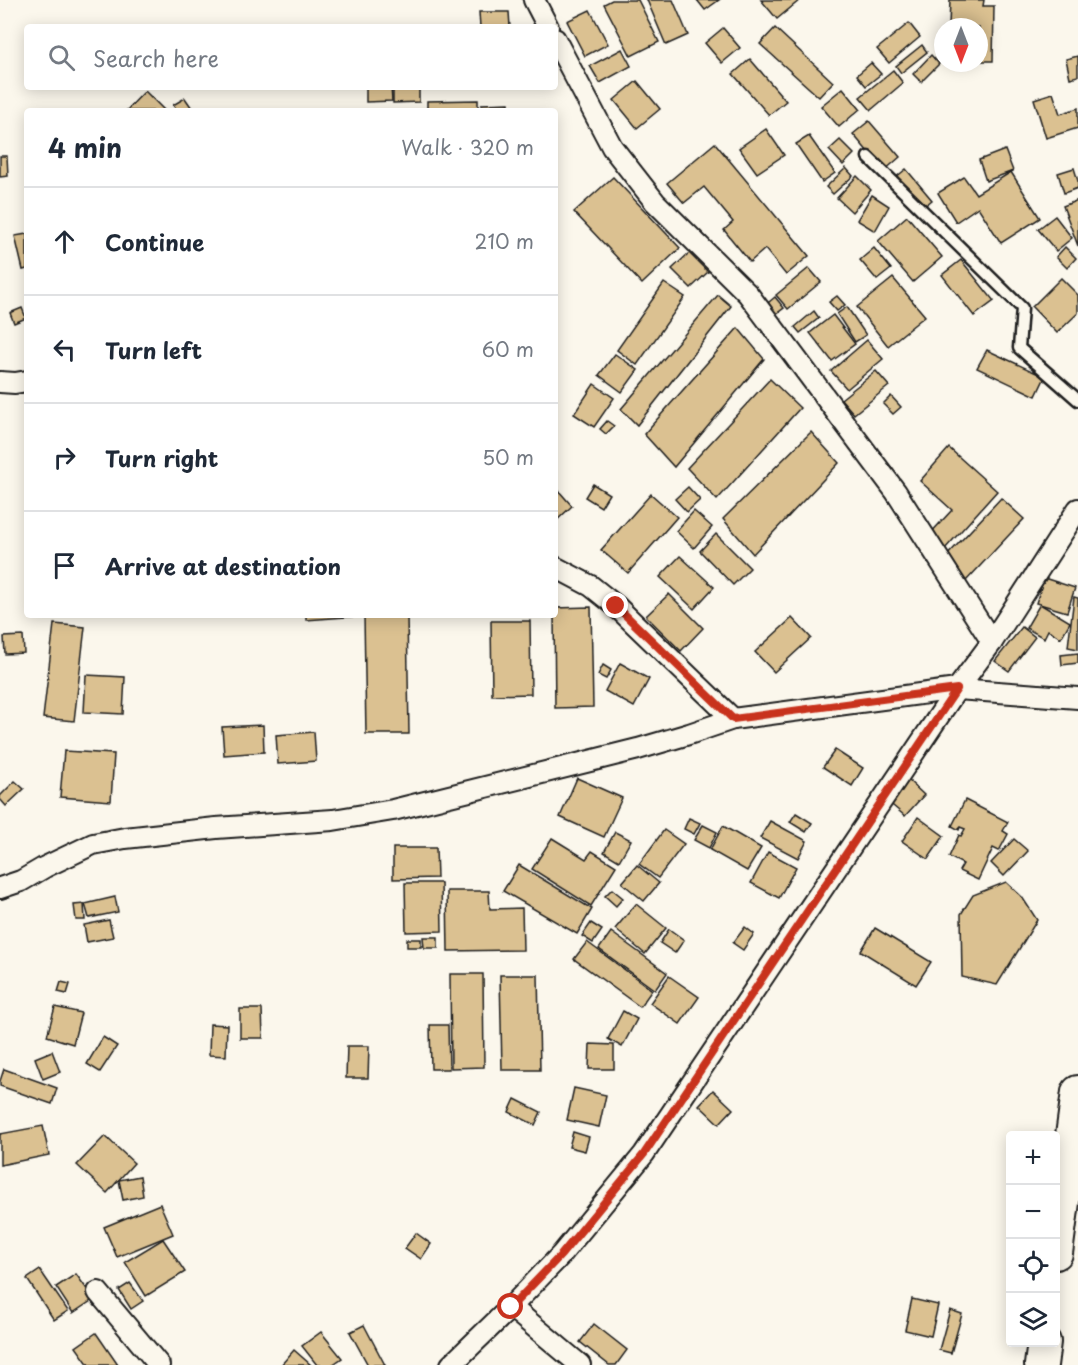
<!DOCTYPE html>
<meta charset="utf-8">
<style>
body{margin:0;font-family:"Playpen Sans",sans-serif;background:#f6f6f7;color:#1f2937}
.controls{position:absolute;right:18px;bottom:18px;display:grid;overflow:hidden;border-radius:6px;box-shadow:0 3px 15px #0003}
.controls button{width:54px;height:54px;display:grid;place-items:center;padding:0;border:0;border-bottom:2px solid #e0e1e3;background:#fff;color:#1f2937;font:30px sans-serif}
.compass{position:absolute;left:934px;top:18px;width:54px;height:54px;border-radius:50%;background:#fff;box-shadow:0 3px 15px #0003;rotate:180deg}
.stop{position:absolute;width:18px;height:18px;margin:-14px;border:4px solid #c8321e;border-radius:50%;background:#fff}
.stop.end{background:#c8321e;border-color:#fff;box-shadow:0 2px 6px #0008}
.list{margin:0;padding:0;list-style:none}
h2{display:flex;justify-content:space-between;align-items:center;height:78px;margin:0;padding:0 24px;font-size:26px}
h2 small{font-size:20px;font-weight:400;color:#747a83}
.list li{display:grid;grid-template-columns:39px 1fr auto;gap:18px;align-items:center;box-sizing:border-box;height:108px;padding:0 24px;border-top:2px solid #e0e1e3}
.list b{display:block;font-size:22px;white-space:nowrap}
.list em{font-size:20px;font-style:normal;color:#747a83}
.icon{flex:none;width:33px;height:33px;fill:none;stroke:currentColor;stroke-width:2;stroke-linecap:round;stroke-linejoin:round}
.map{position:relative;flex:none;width:1078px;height:1365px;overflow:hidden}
.search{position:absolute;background:#fff;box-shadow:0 3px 15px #0003;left:24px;top:24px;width:534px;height:66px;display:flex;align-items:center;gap:15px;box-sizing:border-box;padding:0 21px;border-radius:6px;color:#747a83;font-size:22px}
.panel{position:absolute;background:#fff;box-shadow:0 3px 15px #0003;left:24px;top:108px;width:534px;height:510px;border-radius:6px}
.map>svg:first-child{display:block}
.building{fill:#dbc191;stroke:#1c1c1c;stroke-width:1.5}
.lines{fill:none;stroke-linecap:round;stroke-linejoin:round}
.service-casing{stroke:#1c1c1c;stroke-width:15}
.minor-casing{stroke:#1c1c1c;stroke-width:24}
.primary-casing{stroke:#1c1c1c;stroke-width:36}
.service{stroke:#fbf7ec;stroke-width:10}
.minor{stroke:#fbf7ec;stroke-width:20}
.primary{stroke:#fbf7ec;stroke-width:32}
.route{stroke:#c8321e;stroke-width:8}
</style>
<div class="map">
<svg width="1078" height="1365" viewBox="0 0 1078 1365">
<rect width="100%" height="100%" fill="#fbf7ec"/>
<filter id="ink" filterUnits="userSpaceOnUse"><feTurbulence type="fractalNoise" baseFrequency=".0167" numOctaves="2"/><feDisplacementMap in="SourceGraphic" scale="12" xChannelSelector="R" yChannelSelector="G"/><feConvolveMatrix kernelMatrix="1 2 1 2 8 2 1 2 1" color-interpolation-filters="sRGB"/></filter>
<g filter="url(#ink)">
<g class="building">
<polygon points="612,0 638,0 659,42 631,56 604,4"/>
<polygon points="647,0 673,0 688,35 666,45"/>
<polygon points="697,0 719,0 705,10"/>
<polygon points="761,0 800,0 777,19"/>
<polygon points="950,0 984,0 983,6 994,6 993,61 979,61 979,27 949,27"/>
<polygon points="590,10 608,44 585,56 567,21"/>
<polygon points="479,12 509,12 510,27 480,27"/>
<polygon points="909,23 920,37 889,63 877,49"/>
<polygon points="723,28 740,48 722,63 705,43"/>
<polygon points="775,28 833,82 819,97 760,44"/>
<polygon points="922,45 927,52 901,73 896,66"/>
<polygon points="622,49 631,66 600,83 590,66"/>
<polygon points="931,55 939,64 921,82 913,74"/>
<polygon points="1078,56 1078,76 1070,78 1066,59"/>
<polygon points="750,59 786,101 769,115 733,74"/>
<polygon points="871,63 881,74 866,86 857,75"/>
<polygon points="893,70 903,83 871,110 860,97"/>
<polygon points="637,81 660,109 637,128 614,100"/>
<polygon points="366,87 391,87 392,101 366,102"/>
<polygon points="419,87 419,102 393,103 393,88"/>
<polygon points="843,88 860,109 839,127 821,106"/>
<polygon points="145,91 165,111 126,111"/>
<polygon points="1053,93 1060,114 1078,108 1078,128 1046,138 1034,99"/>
<polygon points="185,98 194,111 177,111 173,105"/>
<polygon points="478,100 478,111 427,111 427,101"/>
<polygon points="509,103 509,111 482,111 482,104"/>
<polygon points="869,121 900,157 884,171 853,134"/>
<polygon points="766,129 784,155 757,173 739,148"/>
<polygon points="809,136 835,173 822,182 796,144"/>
<polygon points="840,140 854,154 843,165 829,150"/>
<polygon points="715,143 809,256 786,275 765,249 750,262 724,230 733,222 704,187 684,203 667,183"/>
<polygon points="1005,150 1013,171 986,181 979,160"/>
<polygon points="0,156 7,156 8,176 0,177"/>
<polygon points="846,168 853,176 833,194 826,187"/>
<polygon points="1074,168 1078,181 1078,188 1064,193 1058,173"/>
<polygon points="906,169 932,200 921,209 895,178"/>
<polygon points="1011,172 1040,218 1001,243 978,207 956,222 938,193 964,177 976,194"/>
<polygon points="857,176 871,190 852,212 837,198"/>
<polygon points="613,177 680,248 642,284 574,212"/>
<polygon points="872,195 889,206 875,231 857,220"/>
<polygon points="1078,200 1078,246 1063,206"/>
<polygon points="907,216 942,257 913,282 878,241"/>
<polygon points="1055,216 1072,238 1056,251 1038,229"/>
<polygon points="27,234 27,269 23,270 15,236"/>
<polygon points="1065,247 1076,258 1067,268 1056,257"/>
<polygon points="874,248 891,269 877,280 860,260"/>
<polygon points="689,253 708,272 691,288 672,269"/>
<polygon points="961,260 994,301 974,316 942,275"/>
<polygon points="809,268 821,282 788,309 776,295"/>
<polygon points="893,278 925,316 888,346 857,307"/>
<polygon points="1061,278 1078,295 1078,313 1057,333 1032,307"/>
<polygon points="664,283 685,297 637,365 617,350"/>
<polygon points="718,295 731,306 637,425 621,409"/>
<polygon points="837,296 845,305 837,311 829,302"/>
<polygon points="775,297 784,308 772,317 763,307"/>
<polygon points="847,307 866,335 855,342 837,314"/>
<polygon points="22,308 26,318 14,323 10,313"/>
<polygon points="814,311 819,318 800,333 795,327"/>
<polygon points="833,315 855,344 832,361 810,333"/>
<polygon points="738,328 764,359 674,467 644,434"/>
<polygon points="867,340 883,359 847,389 831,371"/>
<polygon points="987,350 1045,377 1036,396 977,368"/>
<polygon points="615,354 638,370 622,392 599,375"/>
<polygon points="876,371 889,386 854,414 841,399"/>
<polygon points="770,379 800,408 717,500 687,468"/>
<polygon points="594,384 614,398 594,427 574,414"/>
<polygon points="891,396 901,407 893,414 883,404"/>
<polygon points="607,421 614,426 606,434 600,429"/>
<polygon points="811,432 839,463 753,554 723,519"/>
<polygon points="949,448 997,491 944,550 928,536 952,510 920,481"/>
<polygon points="593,484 609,494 601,507 585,497"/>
<polygon points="688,487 700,500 687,512 675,499"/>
<polygon points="558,490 572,506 555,522 555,493"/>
<polygon points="651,494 677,517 628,573 601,550"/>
<polygon points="1001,498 1024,519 966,581 943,560"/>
<polygon points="694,511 712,527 694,548 676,531"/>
<polygon points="716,534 750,568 733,585 700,551"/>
<polygon points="680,556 714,587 694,609 660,577"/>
<polygon points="1044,578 1075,588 1067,612 1036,603"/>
<polygon points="669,594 703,628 681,651 646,616"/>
<polygon points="1074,597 1078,598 1078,649 1068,647"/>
<polygon points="1040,604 1070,622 1061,638 1048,630 1044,638 1026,628"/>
<polygon points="591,607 593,707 555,708 554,615 555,615 555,608"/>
<polygon points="306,615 359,615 359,616 306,620"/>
<polygon points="364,615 407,615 409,734 366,734"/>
<polygon points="792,618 811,638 774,672 755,652"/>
<polygon points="491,621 530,621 531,694 492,695"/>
<polygon points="54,624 85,627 74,721 43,718"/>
<polygon points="1022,627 1035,637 1009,671 995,661"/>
<polygon points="23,636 24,653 5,654 4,637"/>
<polygon points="1078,653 1078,663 1062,665 1061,655"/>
<polygon points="620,663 649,679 634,707 605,691"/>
<polygon points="603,665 611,670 606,679 598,675"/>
<polygon points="86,675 125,677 123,714 84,712"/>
<polygon points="263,725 264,752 224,755 222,727"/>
<polygon points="314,732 316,761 278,764 276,735"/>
<polygon points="835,750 863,768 852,786 823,767"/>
<polygon points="64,751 114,754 111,801 60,797"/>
<polygon points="577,778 622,798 604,837 560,817"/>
<polygon points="907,779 924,795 905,816 887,801"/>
<polygon points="15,781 24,789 6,806 0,799 0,796"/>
<polygon points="965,800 1008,822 1003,831 1008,834 999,851 993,848 978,880 959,871 963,864 949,857 959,835 961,836 965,829 960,827 959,830 952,826"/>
<polygon points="796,813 812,823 806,832 790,822"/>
<polygon points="918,817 944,836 928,859 902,841"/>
<polygon points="689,818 700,823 694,834 684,829"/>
<polygon points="770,821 807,841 798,858 760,838"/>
<polygon points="703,825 717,832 709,848 694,840"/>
<polygon points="723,826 761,848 747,871 710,850"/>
<polygon points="664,830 684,844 658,878 639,864"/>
<polygon points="615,832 631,840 619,861 604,852"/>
<polygon points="552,838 586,859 592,851 616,866 591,906 532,869"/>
<polygon points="1014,839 1028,851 1004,876 991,863"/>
<polygon points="393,848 436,848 437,878 393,879"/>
<polygon points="768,852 796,867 779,898 751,883"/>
<polygon points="519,865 592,909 577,934 503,891"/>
<polygon points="637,865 659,883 644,901 622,883"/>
<polygon points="1006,882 1022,897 1037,920 997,985 962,977 961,914 973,895"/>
<polygon points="405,883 441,883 442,931 406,932"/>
<polygon points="612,889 623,898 616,906 605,896"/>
<polygon points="447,891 489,891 490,909 522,908 523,950 448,951"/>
<polygon points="115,897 118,912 89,918 85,904"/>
<polygon points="84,904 85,920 76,920 74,905"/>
<polygon points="636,904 666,928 645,954 615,929"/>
<polygon points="109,920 113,937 87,942 84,925"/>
<polygon points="591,923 602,930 593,943 582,936"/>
<polygon points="745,927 754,934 743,950 733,943"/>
<polygon points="875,928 931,962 916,985 861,951"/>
<polygon points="669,929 684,940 675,953 660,943"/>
<polygon points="611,932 667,973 655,990 599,949"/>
<polygon points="423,937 438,937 438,948 424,948"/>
<rect x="407" y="939" width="14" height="8"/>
<polygon points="587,942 652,990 640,1007 574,959"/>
<polygon points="450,974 483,974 484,1067 451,1068"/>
<polygon points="500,975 538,975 540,1070 502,1070"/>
<polygon points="669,976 699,997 680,1024 650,1003"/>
<polygon points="61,982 70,984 67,994 58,992"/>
<polygon points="55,1007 81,1013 73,1044 47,1036"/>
<polygon points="240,1009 262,1009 263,1038 240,1038"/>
<polygon points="623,1011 637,1019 622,1047 608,1039"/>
<polygon points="210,1024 227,1025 226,1056 209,1055"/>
<polygon points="430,1025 448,1025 449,1069 431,1069"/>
<polygon points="103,1037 117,1046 100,1072 87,1064"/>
<polygon points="590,1044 614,1045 614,1069 589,1069"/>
<polygon points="347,1046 369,1046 368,1078 346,1078"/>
<polygon points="52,1051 60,1072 43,1079 35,1058"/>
<polygon points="4,1069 57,1088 52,1104 0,1086 0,1081"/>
<polygon points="574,1088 606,1095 599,1127 567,1120"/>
<polygon points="713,1090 733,1109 719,1124 699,1105"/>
<polygon points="515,1099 541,1112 535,1125 509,1112"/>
<polygon points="43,1126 49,1155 0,1165 0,1134"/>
<polygon points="573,1132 589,1137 585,1151 569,1147"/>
<polygon points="105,1136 134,1163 107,1193 77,1165"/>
<polygon points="140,1176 143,1196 123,1200 119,1180"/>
<polygon points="160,1204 173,1234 117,1257 104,1227"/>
<polygon points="416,1233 431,1244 421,1259 405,1248"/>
<polygon points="163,1239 185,1272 146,1296 125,1262"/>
<polygon points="40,1270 68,1311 54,1320 27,1279"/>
<polygon points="76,1274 94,1299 73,1313 56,1287"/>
<polygon points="130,1283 143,1301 131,1309 119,1290"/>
<polygon points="912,1299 938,1305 931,1336 905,1330"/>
<polygon points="950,1310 962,1314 951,1353 939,1350"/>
<polygon points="594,1324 627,1350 616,1365 609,1365 580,1342"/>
<polygon points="364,1325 385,1365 368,1365 350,1332"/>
<polygon points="321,1332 342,1358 332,1365 317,1365 302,1346"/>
<polygon points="96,1333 118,1365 89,1365 76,1347"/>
<polygon points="294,1350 311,1365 281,1365"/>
</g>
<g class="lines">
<defs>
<polyline id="service" points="868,157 1022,308 1019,348 1078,400"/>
<g id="minor">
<polyline points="534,0 548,27"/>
<polyline points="555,39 612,147 655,202 748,294 896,492 992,642"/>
<polyline points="0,382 15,383 27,381"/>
<polyline points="555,567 591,586 616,606 733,719 957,689 1078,698"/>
<polyline points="0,888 21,881 45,867 93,844 125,838 216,828 333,820 393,810 638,749 689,734 733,719"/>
<polyline points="98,1292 159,1365"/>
<polyline points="511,1307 580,1365"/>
<polyline points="451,1365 511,1307 561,1255 644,1154 957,689 992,642 1078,509"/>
</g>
<g id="primary">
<polyline points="1056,1253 1078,1092"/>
<polyline points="1041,1365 1044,1342"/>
</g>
</defs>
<use href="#service" class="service-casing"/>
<use href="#minor" class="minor-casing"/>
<use href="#primary" class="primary-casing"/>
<use href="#service" class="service"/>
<use href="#minor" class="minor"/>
<use href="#primary" class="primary"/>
</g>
</g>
<g class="lines" filter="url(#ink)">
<polyline class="route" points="511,1307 561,1255 644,1154 957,689 733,719 616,606"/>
</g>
</svg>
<div class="controls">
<button>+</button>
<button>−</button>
<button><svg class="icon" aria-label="locate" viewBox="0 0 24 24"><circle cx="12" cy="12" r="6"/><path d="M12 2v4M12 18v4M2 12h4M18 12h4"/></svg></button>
<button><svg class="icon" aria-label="layers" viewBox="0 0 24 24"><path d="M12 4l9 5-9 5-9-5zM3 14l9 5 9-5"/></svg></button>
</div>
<svg class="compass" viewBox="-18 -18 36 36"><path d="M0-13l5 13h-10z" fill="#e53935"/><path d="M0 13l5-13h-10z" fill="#747a83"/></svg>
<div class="stop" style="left:511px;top:1307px"></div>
<div class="stop end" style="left:616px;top:606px"></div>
<div class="search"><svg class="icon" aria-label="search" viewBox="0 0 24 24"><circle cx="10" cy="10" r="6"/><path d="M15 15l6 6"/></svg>Search here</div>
<section class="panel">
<h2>4 min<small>Walk · 320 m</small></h2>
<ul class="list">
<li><svg class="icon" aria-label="ahead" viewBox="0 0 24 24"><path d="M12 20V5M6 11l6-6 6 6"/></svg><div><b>Continue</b></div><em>210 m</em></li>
<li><svg class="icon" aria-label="left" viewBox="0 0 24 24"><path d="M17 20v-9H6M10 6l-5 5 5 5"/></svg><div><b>Turn left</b></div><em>60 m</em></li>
<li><svg class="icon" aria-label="right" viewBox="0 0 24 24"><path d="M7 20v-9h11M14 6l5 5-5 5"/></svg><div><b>Turn right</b></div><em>50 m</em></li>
<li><svg class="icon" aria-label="arrive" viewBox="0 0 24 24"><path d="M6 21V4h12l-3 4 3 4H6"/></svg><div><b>Arrive at destination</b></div></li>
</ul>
</section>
</div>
